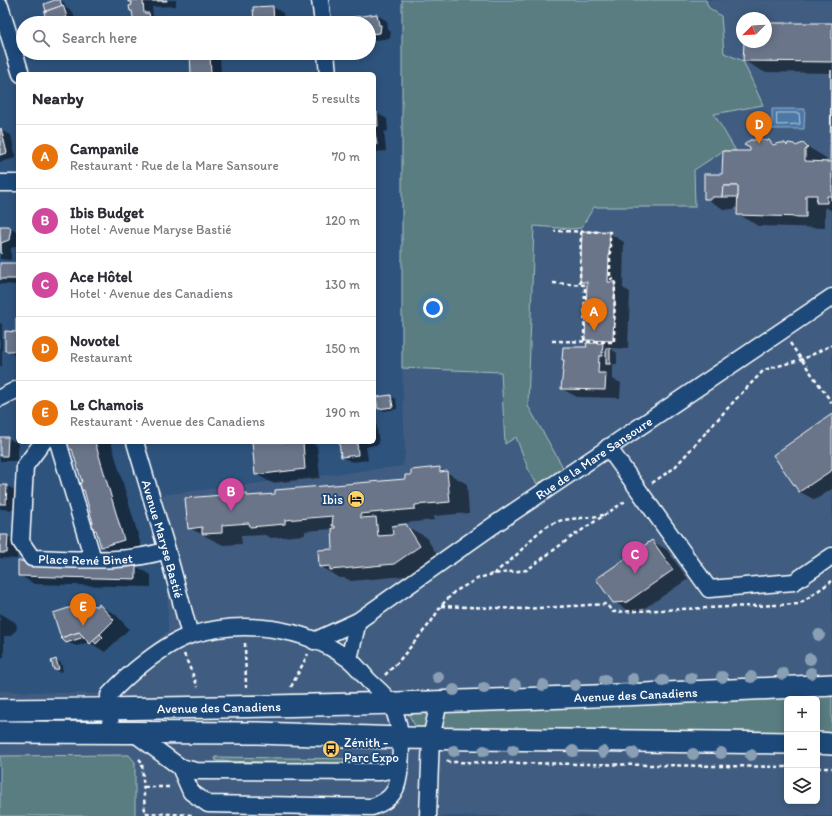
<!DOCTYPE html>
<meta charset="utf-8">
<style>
body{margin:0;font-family:Itim,sans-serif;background:#f2f2f3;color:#2b2b33}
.controls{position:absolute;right:12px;bottom:12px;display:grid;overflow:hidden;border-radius:6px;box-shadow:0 2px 10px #0003}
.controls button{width:36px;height:36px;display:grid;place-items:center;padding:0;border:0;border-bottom:1px solid #e1e1e2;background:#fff;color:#2b2b33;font:20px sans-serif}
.compass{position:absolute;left:736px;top:12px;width:36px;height:36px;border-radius:50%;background:#fff;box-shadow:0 2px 10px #0003;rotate:246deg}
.you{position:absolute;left:433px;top:308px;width:14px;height:14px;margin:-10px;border:3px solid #fff;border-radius:50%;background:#1a73e8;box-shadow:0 0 0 6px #1a73e833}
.badge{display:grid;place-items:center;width:26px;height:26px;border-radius:50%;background:#2563eb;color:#fff;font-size:13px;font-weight:700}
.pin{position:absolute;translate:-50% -33px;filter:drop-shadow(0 1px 2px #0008)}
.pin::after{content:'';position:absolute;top:21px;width:14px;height:12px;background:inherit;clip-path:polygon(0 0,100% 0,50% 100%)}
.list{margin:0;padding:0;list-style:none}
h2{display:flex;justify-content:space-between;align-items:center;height:52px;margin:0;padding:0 16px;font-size:17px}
h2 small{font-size:13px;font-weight:400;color:#7c7c81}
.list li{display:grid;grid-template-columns:26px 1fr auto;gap:12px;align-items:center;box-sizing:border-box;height:64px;padding:0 16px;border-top:1px solid #e1e1e2}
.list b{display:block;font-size:15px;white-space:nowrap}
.list p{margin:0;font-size:13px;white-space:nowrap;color:#7c7c81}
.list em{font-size:13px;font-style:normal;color:#7c7c81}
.icon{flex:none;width:22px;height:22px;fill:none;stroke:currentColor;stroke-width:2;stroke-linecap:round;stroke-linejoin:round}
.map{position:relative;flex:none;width:832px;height:816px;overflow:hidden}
.search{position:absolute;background:#fff;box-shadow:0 2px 10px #0003;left:16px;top:16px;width:360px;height:44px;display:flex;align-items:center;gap:10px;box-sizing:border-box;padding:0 14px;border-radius:22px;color:#7c7c81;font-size:15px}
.panel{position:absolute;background:#fff;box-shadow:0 2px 10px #0003;left:16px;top:72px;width:360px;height:372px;border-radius:6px}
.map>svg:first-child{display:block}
.built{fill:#405d81;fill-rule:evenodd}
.green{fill:#5a7d82;stroke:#acbec0}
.water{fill:#4b78a6;stroke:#93aeca}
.shadow{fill:#0007}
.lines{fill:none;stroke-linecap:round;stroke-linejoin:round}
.shore{stroke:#b7c9db;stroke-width:1}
.building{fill:#6b758a;stroke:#fff}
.minor-casing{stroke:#fff;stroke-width:19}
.major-casing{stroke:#fff;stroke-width:24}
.path{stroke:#fff;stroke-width:2.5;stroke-dasharray:4 3;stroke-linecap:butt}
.minor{stroke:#1f4a7a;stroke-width:16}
.major{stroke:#1f4a7a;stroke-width:21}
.tree{fill:#8a9fb3}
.labels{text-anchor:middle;stroke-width:4;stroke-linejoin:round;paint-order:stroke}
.street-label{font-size:13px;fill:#fff;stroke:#1f4a7a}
.poi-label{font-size:13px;fill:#fff;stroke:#1f4a7a;text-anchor:end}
</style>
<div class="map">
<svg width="832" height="816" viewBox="0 0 832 816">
<rect width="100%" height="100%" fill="#2e537d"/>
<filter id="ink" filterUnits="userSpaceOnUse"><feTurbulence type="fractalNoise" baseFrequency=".025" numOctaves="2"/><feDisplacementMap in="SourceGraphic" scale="8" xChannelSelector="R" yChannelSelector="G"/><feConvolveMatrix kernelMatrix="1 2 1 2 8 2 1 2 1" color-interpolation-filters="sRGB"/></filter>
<g filter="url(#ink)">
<path class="built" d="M706 0H832V816H0V691L103 694 132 662 168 631 167 550 151 496 403 466 405 454 402 368 501 372 505 444 516 436 529 471 564 469 528 406 534 226 571 229 581 228 593 207 695 170 723 151H736L714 114 763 105 724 53 721 16 708 7ZM742 18H766V42H742ZM787 699H817V801H787Z"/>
<g class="green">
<polygon points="402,0 706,0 708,7 721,16 724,53 743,61 763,105 714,114 736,151 723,151 694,170 695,207 594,207 581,228 571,229 534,226 528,406 564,469 537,484 529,471 516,437 505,444 501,372 402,368"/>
<polygon points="832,691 832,735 817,735 817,699 787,699 787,735 438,730 443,712"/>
<polygon points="431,703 426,729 417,729 404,707"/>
<polygon points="129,755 135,762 135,816 0,816 0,756"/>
<polygon points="215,757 358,759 357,764 216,761"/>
</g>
<polygon class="water" points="772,109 805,109 804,129 772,129"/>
<g class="shadow">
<polygon points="58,0 64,2 66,8 73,12 76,23 48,23 45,4"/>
<polygon points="129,0 176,0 176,6 152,7 153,16 159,19 160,23 135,23 133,12 131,10 133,4"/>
<polygon points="273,7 283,13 284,23 255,23 254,8"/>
<polygon points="377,15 387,21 388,30 391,32 390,38 369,41 369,23 349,23"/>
<polygon points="766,24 832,24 832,211 825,207 825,228 758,226 738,214 739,208 725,210 705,198 723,175 751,152 768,141 776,145 794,145 797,146 803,144 823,156 827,160 823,163 831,163 832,73 764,72 744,61 745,42 766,42"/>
<polygon points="59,53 85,53 68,58"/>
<polygon points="191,53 237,53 237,56 220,57 221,74 192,74"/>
<polygon points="377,113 387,119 388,131 384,132 386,151 374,152 374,114"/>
<polygon points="0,130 11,135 16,158 0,162"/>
<polygon points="0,227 8,227 18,232 18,246 11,248 11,260 0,259"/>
<polygon points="609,233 624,242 623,288 630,292 628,349 610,348 617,353 617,364 614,364 613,366 613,379 621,383 620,398 577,397 562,389 565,361 563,360 595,344 586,339 588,285 581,281"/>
<polygon points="0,264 18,264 18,285 0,284"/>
<polygon points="18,319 18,356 16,356 6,350 17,333"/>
<polygon points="0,323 2,324 2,366 0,366"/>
<polygon points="391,396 396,399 397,409 384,411 379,408"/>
<polygon points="832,415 832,489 815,500 800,492 775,455"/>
<polygon points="374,421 376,422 379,444 366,447 368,460 352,462 342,457 340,442 374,442"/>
<polygon points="0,438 8,438 18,444 17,461 0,461"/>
<polygon points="71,442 111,442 143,552 122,558 102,546 98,534 93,531 95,524 86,493 81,490 83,483 74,453 69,450"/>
<polygon points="258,442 310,442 317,446 320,478 272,483 256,474"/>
<polygon points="439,468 467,484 469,513 434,516 435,520 395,524 396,526 406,526 426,537 439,558 415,575 351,581 345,578 340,578 320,566 335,550 333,529 305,531 305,535 271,538 265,535 241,536 242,544 223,545 189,528 246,494 252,497 406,480 412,476"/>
<polygon points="0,486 7,486 17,491 16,510 0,509"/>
<polygon points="8,536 18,542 17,559 0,558 0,537"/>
<polygon points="652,541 667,550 688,579 642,610 629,611 614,602"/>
<polygon points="136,566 151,575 151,587 34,584 19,575"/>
<polygon points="84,604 87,606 100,606 115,614 129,629 105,652 89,642 77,646 66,642"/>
<polygon points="0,613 16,623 17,629 10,636 4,636 4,657 0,657"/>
<polygon points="56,660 61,663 63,671 60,672 55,670"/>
</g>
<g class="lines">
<polygon class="shore" points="777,113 799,113 800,124 777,125"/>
</g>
<g class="building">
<polygon points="55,0 60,0 62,6 46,11 44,4"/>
<polygon points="128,0 167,0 167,1 143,1 144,13 149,13 151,23 134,23 132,11 130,11 129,6 132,5 131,2 128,2"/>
<polygon points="63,5 67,17 61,19 62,23 47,23 44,12"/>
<polygon points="273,6 274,23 254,23 253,7"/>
<polygon points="377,14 379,25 381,25 380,33 369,34 369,23 348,23 348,18"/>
<polygon points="766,23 832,23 832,62 743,61 744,42 766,42"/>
<polygon points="190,53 210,53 211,74 191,74"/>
<polygon points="831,70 832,200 831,200 831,196 827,196 827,203 816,203 817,195 806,195 806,217 801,217 737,215 738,186 723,186 722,197 712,197 712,199 704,199 704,174 722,174 723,151 750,151 750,148 744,145 750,140 769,140 773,145 779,143 785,143 787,146 788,143 794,144 796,146 803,143 808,148 805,150 805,161 830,162"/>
<polygon points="377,112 378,126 374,127 377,145 374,146 374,113"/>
<polygon points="1,128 7,153 0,155 0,129"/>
<polygon points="723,186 738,186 738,197 722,197"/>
<polygon points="0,226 9,226 11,228 9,240 1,243 1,254"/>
<polygon points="582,231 610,232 608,282 615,282 613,341 585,340 587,282 580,282"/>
<rect x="0" y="263" width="18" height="16"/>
<polygon points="16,318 18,318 18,351 5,351 5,331 16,332"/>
<polygon points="586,343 603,343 602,356 599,356 598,373 606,373 605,390 561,389 564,360 562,360 563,347 587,347"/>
<rect x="606" y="348" width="4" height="16"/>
<polygon points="391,395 393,407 378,409 376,397"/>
<polygon points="832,414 832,470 799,492 773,455"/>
<polygon points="0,437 8,437 7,456 0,456"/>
<polygon points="70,442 95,442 124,540 101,547 96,530 92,531 90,524 93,523 84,490 80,491 78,484 82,482 72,449 68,451 66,444"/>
<polygon points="252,442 303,442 305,469 255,475"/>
<polygon points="339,442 357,442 358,455 341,457"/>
<polygon points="440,467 440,472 447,471 450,502 415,505 415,509 360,514 361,518 376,517 378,536 393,535 392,526 406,524 420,546 394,564 330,570 330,566 319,567 318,550 333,549 332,528 335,528 335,526 332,526 333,516 285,520 285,524 250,527 249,523 222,525 222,533 202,534 202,527 188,529 185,498 247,493 247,496 275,494 275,490 405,479 405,475 411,475 411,470"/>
<polygon points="0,485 7,485 6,504 0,504"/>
<polygon points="0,535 8,535 7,553 0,553"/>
<polygon points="652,540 673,570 627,602 613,603 596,579"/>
<polygon points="18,561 136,565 136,579 18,576"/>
<polygon points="84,603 84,605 98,606 99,604 114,620 90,644 79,632 61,638 53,613"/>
<polygon points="79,632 84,637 66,643 61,638"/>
<polygon points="100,634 103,637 96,644 93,640"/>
<polygon points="56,659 59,669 54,670 51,661"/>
</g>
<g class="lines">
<defs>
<g id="minor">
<polyline points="320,0 323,23"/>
<polyline points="0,6 21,74"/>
<polyline points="326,53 328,74"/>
<polyline points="0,183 18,183"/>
<polyline points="0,398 18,389"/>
<path id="s1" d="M43 442 25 466 21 542 32 558C76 559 125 564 167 550"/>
<polyline points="58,442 93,559"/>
<path id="s2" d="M135 442 167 550 190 635"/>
<polyline points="608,447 709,589 794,582 832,556"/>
<path id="s3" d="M314 641 358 621 491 527 832 297"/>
<polyline points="349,659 358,621"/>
<path d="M111 733 109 695C128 674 164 644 191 635 242 619 304 627 347 658 355 663 362 673 368 680 375 687 386 695 391 704 401 723 402 745 400 766 398 788 395 799 372 807L208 804 191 792 180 767"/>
<polyline points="134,733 180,767 196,771 380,772 390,770 400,762"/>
<polyline points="428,816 431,738 439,702"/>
</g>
<g id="major">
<path id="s4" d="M0 710C277 708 555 700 832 685"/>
<polyline points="0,732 258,733 401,738 787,743"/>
<polyline points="817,743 832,744"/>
</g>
</defs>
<use href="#minor" class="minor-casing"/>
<use href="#major" class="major-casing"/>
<g class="path">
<polyline points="553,283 585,285 584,341"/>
<polyline points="580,284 581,231"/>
<polyline points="552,341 614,342 615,279 610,279 610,232 554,231"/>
<polyline points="790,343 832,403"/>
<polyline points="652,483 674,468 736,399 764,370 803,359 832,345"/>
<path d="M494 574C499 569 505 565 511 560 528 545 539 525 563 520 576 518 589 518 603 515"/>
<polyline points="441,606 523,609 606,604 613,612 799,604 832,581"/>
<polyline points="245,643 246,687"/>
<polyline points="184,654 198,687"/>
<polyline points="385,675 398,662 431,622 441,606 454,592 479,578 493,574 527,570 570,538 627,500"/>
<polyline points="291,687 308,654"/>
<polyline points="139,759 142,762 145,813 194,815"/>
<polyline points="447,760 449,762 787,767"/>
<polyline points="817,768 832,768"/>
<polyline points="144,787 171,787"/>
</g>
<use href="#minor" class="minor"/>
<use href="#major" class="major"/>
</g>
<g class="tree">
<circle cx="819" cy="635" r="6"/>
<circle cx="810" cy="659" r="6"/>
<circle cx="811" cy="673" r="6"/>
<circle cx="783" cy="674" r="6"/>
<circle cx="438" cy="677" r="6"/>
<circle cx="722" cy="677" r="6"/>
<circle cx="751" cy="677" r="6"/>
<circle cx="691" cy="678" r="6"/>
<circle cx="633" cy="679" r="6"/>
<circle cx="605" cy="680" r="6"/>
<circle cx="663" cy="681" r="6"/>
<circle cx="515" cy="685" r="6"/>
<circle cx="543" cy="685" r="6"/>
<circle cx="575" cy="685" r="6"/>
<circle cx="484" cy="688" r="6"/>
<circle cx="454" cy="690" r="6"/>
<circle cx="513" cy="750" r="6"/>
<circle cx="454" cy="751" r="6"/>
<circle cx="484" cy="751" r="6"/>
<circle cx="573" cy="751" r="6"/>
<circle cx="603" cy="752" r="6"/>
<circle cx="633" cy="753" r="6"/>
<circle cx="721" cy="753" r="6"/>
<circle cx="693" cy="754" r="6"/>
<circle cx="751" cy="755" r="6"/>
</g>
</g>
<defs>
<symbol id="hotel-disc" viewBox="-11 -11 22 22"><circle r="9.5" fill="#ffd166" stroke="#1f4a7a"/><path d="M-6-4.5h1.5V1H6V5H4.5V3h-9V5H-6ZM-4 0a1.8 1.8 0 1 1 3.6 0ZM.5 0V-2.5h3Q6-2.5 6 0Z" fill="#111"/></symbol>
<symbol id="bus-disc" viewBox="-11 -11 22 22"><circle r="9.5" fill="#ffd166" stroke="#1f4a7a"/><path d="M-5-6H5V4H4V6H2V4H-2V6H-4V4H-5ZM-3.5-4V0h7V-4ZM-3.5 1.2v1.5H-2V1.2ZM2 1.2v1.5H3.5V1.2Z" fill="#111"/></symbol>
</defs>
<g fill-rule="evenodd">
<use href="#hotel-disc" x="346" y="489" width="20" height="20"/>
<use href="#bus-disc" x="321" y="739" width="20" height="20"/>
</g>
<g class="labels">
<g class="street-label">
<text dy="5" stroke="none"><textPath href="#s3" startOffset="335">Rue de la Mare Sansoure</textPath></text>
<text dy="5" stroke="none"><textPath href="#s2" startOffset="101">Avenue Maryse Bastié</textPath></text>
<text dy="5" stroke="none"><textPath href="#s1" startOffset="179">Place René Binet</textPath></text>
<text dy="5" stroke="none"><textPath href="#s4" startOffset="636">Avenue des Canadiens</textPath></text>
<text dy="5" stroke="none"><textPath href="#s4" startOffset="219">Avenue des Canadiens</textPath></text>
</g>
<g class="poi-label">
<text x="343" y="504">Ibis</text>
<text x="344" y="747" text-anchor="start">Zénith -<tspan x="344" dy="15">Parc Expo</tspan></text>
</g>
</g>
</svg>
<div class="controls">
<button>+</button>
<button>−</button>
<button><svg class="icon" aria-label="layers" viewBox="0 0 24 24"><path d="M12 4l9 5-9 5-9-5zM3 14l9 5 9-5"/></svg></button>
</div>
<svg class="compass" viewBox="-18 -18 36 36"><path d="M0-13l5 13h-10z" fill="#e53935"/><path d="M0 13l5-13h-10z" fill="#7c7c81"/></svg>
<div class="you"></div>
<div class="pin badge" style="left:594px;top:331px;background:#e8710a">A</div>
<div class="pin badge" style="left:231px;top:511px;background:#d1479c">B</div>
<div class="pin badge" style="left:635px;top:574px;background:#d1479c">C</div>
<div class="pin badge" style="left:759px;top:144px;background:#e8710a">D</div>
<div class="pin badge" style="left:83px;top:626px;background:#e8710a">E</div>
<div class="search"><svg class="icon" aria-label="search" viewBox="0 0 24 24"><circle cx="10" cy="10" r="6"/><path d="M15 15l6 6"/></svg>Search here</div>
<section class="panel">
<h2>Nearby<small>5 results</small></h2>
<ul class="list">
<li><span class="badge" style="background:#e8710a">A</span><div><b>Campanile</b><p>Restaurant · Rue de la Mare Sansoure</p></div><em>70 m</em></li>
<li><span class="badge" style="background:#d1479c">B</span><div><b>Ibis Budget</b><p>Hotel · Avenue Maryse Bastié</p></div><em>120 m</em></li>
<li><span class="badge" style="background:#d1479c">C</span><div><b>Ace Hôtel</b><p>Hotel · Avenue des Canadiens</p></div><em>130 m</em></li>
<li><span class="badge" style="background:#e8710a">D</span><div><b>Novotel</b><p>Restaurant</p></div><em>150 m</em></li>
<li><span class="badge" style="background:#e8710a">E</span><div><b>Le Chamois</b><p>Restaurant · Avenue des Canadiens</p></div><em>190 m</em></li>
</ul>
</section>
</div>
